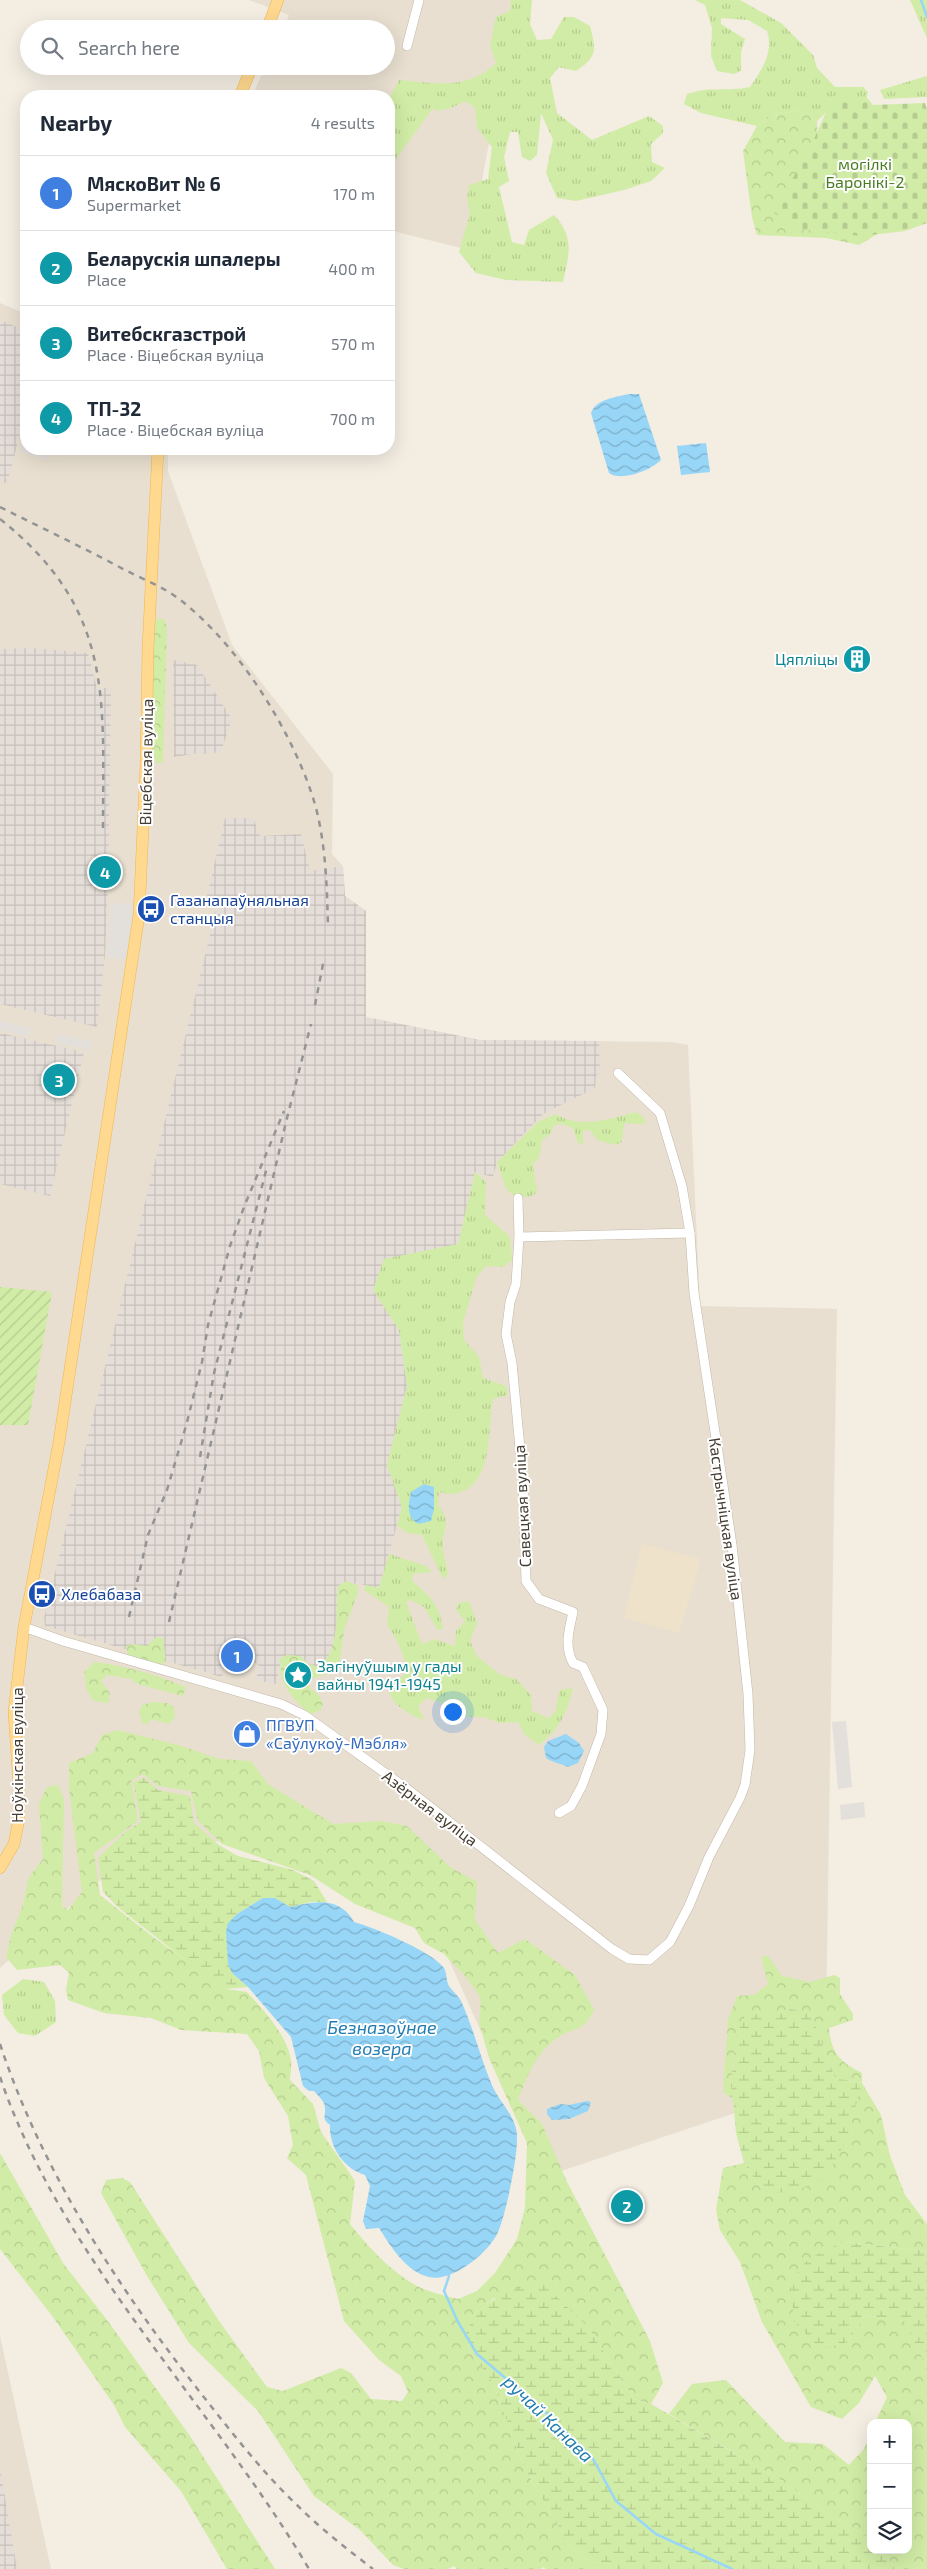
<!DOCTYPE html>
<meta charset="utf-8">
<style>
body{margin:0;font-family:"Exo 2",sans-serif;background:#f6f6f7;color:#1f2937}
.controls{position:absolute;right:15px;bottom:15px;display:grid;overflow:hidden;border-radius:10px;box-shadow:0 5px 20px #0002}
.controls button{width:45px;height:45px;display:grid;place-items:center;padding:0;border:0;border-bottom:1px solid #e0e1e3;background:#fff;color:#1f2937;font:25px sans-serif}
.you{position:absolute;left:452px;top:1711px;width:18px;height:18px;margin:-12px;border:4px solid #fff;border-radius:50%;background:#1a73e8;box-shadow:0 0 0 8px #1a73e833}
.badge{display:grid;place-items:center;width:32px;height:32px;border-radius:50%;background:#db2777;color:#fff;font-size:16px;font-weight:700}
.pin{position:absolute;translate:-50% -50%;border:2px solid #fff;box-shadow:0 1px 5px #0006}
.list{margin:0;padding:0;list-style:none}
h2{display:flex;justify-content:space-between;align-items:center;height:65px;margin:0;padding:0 20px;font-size:21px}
h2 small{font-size:16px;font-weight:400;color:#747a83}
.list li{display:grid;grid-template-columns:32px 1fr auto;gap:15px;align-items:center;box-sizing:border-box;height:75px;padding:0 20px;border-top:1px solid #e0e1e3}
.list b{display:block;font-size:19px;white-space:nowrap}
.list p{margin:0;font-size:16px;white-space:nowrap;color:#747a83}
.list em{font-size:16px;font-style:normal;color:#747a83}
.icon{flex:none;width:28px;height:28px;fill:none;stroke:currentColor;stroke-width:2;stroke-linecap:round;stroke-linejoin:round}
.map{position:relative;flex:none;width:927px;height:2569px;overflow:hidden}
.search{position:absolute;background:#fff;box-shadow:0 5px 20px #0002;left:20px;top:20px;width:375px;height:55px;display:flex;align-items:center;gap:12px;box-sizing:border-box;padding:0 18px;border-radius:28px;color:#747a83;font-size:19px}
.panel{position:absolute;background:#fff;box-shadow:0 5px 20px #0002;left:20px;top:90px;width:375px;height:365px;border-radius:20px}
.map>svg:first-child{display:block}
.residential{fill:#e8dfd0}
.industrial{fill:url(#industrial-grid)}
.education{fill:#eee2ca}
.grass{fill:url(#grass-tufts)}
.forest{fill:url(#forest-crowns);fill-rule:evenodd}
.wetland{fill:url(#wetland-marsh)}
.cemetery{fill:url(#cemetery-stones)}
.garden{fill:url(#garden-furrows)}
.parking{fill:#e3dfdb}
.water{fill:url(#water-waves)}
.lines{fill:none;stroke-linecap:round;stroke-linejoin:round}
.stream{stroke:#97d6f7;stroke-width:2.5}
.minor-casing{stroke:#c2b7a7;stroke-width:10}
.major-casing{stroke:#efb754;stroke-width:12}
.minor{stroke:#fff;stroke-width:9}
.major{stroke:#ffd98f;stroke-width:11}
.rail{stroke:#949494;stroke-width:2.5;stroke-dasharray:6 6;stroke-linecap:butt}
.labels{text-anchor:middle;stroke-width:4;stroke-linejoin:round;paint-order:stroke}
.park-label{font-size:16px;fill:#487c20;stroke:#fff}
.culture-label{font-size:16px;fill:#0d838f;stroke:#fff;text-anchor:end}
.street-label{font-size:16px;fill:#453d32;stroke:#fff}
.transit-label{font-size:16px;fill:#164399;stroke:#fff;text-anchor:start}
.shop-label{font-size:16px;fill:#366cbe;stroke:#fff;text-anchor:start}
.water-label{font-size:18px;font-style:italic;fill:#217db2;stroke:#fff}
</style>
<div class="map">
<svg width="927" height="2569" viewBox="0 0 927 2569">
<defs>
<pattern id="industrial-grid" width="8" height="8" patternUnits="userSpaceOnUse" patternTransform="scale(1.25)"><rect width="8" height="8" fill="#e5ded8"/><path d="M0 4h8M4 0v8" fill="none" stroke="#c6bfba"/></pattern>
<pattern id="grass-tufts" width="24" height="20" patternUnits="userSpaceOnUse" patternTransform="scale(1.25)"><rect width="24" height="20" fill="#d1eca6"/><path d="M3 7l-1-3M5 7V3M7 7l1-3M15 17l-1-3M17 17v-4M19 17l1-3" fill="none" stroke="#b5cb8f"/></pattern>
<pattern id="forest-crowns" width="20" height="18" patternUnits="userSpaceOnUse" patternTransform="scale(1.25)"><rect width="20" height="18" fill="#d1eca6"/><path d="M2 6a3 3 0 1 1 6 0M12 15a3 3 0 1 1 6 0" fill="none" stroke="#b5cb8f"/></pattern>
<pattern id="wetland-marsh" width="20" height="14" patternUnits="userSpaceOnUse" patternTransform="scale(1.25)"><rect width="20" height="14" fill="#d1eca6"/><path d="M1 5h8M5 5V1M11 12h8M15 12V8" fill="none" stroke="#b5cb8f"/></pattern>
<pattern id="cemetery-stones" width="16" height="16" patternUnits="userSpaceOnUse" patternTransform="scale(1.25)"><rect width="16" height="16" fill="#d1eca6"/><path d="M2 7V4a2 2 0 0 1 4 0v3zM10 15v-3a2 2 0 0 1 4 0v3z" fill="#b5cb8f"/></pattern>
<pattern id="garden-furrows" width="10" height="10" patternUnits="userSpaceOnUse" patternTransform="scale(1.25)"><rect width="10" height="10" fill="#d1eca6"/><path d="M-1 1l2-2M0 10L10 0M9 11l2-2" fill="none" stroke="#b5cb8f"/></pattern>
<pattern id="water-waves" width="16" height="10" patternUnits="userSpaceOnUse" patternTransform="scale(1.25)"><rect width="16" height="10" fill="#97d6f7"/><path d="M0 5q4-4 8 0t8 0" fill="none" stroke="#7dafc9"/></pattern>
</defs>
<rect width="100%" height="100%" fill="#f3ede2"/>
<g class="residential">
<polygon points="249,0 522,0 511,24 469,250 389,230 389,96 252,96 266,66 386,66 386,29 283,29 289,15"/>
<polygon points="0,303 26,314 26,449 168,449 168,471 232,645 333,774 332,854 343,866 345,896 366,911 366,1017 480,1040 672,1042 688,1045 700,1306 837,1309 825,2083 543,2177 512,2101 433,1924 241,1846 157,1830 0,1968"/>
<polygon points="0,2336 51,2569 0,2569"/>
</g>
<g class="industrial">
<polygon points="0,320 26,331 26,411 7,484 0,480"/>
<polygon points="32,648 88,653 97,688 109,688 111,691 108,884 105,954 97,1027 0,1004 0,649"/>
<polygon points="173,660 197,665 232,719 220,754 210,751 208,754 198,753 174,757"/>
<polygon points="225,818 253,818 260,836 301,834 310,871 343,866 345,896 366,911 366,1017 480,1040 599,1041 600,1074 596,1075 595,1088 543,1114 497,1162 493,1177 475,1172 458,1245 374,1290 399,1330 407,1386 387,1465 402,1507 379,1588 355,1583 334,1665 326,1669 280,1664 276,1684 256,1680 259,1665 248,1660 247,1663 232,1659 231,1664 225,1663 222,1677 45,1626 44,1618 219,898 207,896"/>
<polygon points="0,1033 84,1052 50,1196 0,1184"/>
<polygon points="0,2470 1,2474 17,2569 0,2569"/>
</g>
<polygon class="education" points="642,1544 701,1559 679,1633 624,1618"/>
<g class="grass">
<path d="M511 0H532L530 24 537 40 551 39 564 17H574L590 26C596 50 598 56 576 71L559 67 550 78 557 113 592 140 649 116 663 126V133L651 144 652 162 665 168 651 181 624 190 576 201 557 198 546 173 553 140 541 113 537 155 530 161 522 157 518 132H510L504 157 509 181 499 187 512 242 524 245 529 230 554 215C575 238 569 254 563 282L506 280 476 273 459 252 470 214 467 198 469 185 488 179 492 147 477 128 475 108 465 101 451 108 436 111 433 108 389 168V99L399 80C436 83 467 91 496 63L490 45 496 17 510 11Z"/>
<path d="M695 0H740L781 23 813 55 817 68 835 87H863L868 92 866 101 834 105 817 121 799 110 774 115 757 126 701 113 684 104 687 94C710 86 726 92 750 87 762 70 774 52 767 31L748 20 721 18V24L745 39 741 52V71L734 74 717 71 711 56 712 28 705 5Z"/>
<polygon points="910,0 927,0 927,38"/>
<polygon points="927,76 927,97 884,99 880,90"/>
<path d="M636 1112 642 1116 646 1121 643 1124 624 1123 622 1142 615 1145 597 1140 590 1130 583 1131V1144L578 1143 573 1128 562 1124 554 1125 550 1134 542 1140 539 1158 533 1164 537 1192 532 1196 517 1198 506 1189 497 1162 538 1122 556 1114C579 1130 613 1118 636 1112Z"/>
<path d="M475 1172 486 1182 485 1215 510 1237 512 1260 503 1267 486 1266 476 1278 463 1323 464 1340 479 1357 483 1378 506 1386 508 1395 493 1399C487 1430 495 1487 454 1494 449 1494 443 1493 439 1492L438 1505C453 1523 442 1527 443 1546 443 1555 447 1565 448 1574L443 1579 422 1535 407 1533 397 1525 402 1507 387 1465 407 1386 399 1330 373 1290 384 1259 458 1244Z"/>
<path d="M389 1554 426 1566 432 1572 413 1574 412 1581C430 1595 441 1607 443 1630L437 1629 424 1607 411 1600 406 1602 422 1644 434 1639 455 1646 456 1631 465 1621 456 1610 458 1603 469 1601 477 1623 470 1641 477 1656 499 1674 516 1679 531 1695 532 1711 548 1718 555 1712 560 1690 573 1688C567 1713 559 1730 539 1745L525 1735 518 1722 501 1723 483 1717H462L443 1704 427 1698 418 1706 424 1720C411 1716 394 1706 389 1692L407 1671C403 1653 398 1640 387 1625L389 1607 364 1590 365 1585 379 1588Z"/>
<polygon points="23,1979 44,1982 55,2001 56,2022 35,2036 18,2033 4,2015 2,1995"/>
</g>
<g class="forest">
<polygon points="799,110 817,121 818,161 896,223 859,245 826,238 757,235 752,217 743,151 757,126 774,115"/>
<polygon points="159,618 164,619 167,627 163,762 157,764 152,751 153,631 154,623"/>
<path d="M346 1581 357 1585 358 1592 345 1627 338 1670 308 1680 310 1689 317 1693 323 1703 321 1710 311 1714C299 1706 287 1693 282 1678 279 1671 283 1666 279 1659L287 1655 300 1656 309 1664 319 1667C341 1650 335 1611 338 1586Z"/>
<polygon points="156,1637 163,1638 166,1662 160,1664 128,1655 126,1646 133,1644 147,1646"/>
<path d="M95 1662C126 1666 157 1675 186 1687L183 1696 137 1684 131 1679 107 1675 101 1681 110 1693 108 1703 94 1701 87 1691 84 1672Z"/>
<polygon points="153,1702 167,1703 174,1707 175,1717 169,1724 151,1719 148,1724 142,1723 139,1712 142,1705"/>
<path d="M118 1730 182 1746 219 1759 251 1761 268 1784 333 1824 382 1821 407 1826 450 1867 477 1882 475 1920 498 1953 525 1939 575 1975 594 2010C580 2037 575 2024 556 2039 536 2053 526 2078 518 2100L542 2124 567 2182 650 2341 663 2383 651 2404 634 2399 587 2326 494 2298 470 2318 468 2349 493 2383 524 2467 570 2546 598 2569H546L543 2567 541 2569H457L454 2566 448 2569H404L393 2565 360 2530 314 2496 258 2411 189 2343 147 2276 101 2193 106 2180 122 2178 130 2182 219 2321 267 2387 283 2391 341 2368 351 2373 371 2399 402 2401 408 2392 401 2376 379 2360 344 2321 306 2175 287 2158 293 2145 288 2116 264 2078 259 2051 247 2034 181 2030 151 2018 104 2013 68 2000 66 1989 69 1973 60 1965 17 1970 6 1957 11 1935 22 1908 29 1877 43 1859 39 1804 47 1787 58 1785 64 1799 62 1906 68 1910 82 1892 69 1788V1763L93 1753 102 1735ZM143 1774 158 1786 191 1791 198 1821 222 1844 310 1875 355 1904 415 1928 424 1943 444 1954 465 1976 481 1998 479 2022 489 2058 527 2143 525 2208 517 2239 495 2273 477 2291 458 2299C446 2296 433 2293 421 2288 393 2274 369 2248 350 2224L355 2181 321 2132 313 2104 290 2080C290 2074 292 2067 291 2061 288 2036 263 2010 247 1992L226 1989 153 1937 100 1895 94 1853 138 1821 131 1781Z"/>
<path d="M768 1956 782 1976 810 1982 834 1975 840 1978V1994L853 2014V2020L829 2028C831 2053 840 2062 862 2073V2083L881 2115 890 2156 905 2195 927 2224V2251L843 2242 848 2342 865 2315 905 2321 922 2357 927 2373V2569H895L883 2550H908V2423H875L887 2397 875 2376 859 2403 842 2419 811 2407 762 2322 740 2262 720 2230 716 2210 723 2168 744 2163 764 2193 862 2083 835 2078 811 2014 791 2009 745 2016C733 2041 730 2071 733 2099L723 2092 728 2020 737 1996 754 1995 768 1984 761 1957Z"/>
<polygon points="0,2153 63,2263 110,2324 190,2436 275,2569 227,2569 181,2491 125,2427 114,2405 53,2317 0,2249"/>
<polygon points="726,2380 785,2442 823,2444 849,2465 864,2449 871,2433 871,2538 828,2514 779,2479 669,2414 692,2384"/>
</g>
<g class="wetland">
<polygon points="144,1778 158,1790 190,1796 194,1823 219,1845 238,1856 293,1870 314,1881 327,1902 310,1902 290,1907 275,1898 263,1898 237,1914 232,1973 248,1987 226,1989 194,1967 119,1908 103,1892 98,1858 124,1833 141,1822 133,1782"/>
<polygon points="791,2009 811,2014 835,2078 862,2083 846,2141 826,2177 794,2192 764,2193 744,2163 736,2133 733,2099 731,2085 736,2035 745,2016"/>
<polygon points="843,2242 927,2251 927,2373 922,2357 904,2321 865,2315 848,2342 821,2349 794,2322 791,2282 808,2259"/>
<path d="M541 2282 587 2326 634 2399 651 2404 779 2479 828 2514 871 2538V2550H883L895 2569H598L570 2546 524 2467 493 2383 468 2349 470 2318C495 2296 508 2290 541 2282Z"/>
</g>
<polygon class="cemetery" points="867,98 873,105 925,103 927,109 927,223 905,231 861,236 801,229 774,213 815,137 830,103"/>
<polygon class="garden" points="0,1287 52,1292 28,1425 0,1425"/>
<g class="parking">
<polygon points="26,427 26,449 46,449 47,460 20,452"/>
<polygon points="110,903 133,904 130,960 107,958"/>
<polygon points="0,1021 30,1028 28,1036 0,1030"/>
<polygon points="58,1034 92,1041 90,1050 57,1043"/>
<polygon points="846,1721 852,1787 838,1789 832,1722"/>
<polygon points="864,1802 865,1817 841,1820 840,1805"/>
</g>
<g class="water">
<path d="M629 394H639L661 460C651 470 622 482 609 473L591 413C596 399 616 397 629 394Z"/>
<polygon points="706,443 710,472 681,475 677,446"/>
<path d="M424 1484 434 1487V1509L431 1521 419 1524C406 1518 408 1505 411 1492Z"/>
<path d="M566 1734 579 1743 584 1751 578 1763 568 1767C560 1763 554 1763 546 1758L544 1747 548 1741Z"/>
<path d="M263 1898H275L290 1907C314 1901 340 1896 354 1922 373 1927 433 1952 444 1968 447 1973 446 1981 449 1986 452 1991 458 1995 461 2001 473 2027 480 2056 491 2083 498 2101 516 2115 517 2136 518 2156 506 2214 498 2232 489 2253 451 2283 429 2277 406 2272 390 2245 379 2228L366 2229 363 2221 370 2186 365 2175C344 2169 329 2147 330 2125 321 2118 326 2117 325 2108 325 2101 318 2096 314 2091H309L303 2086 291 2037 248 1987 232 1973 228 1964 226 1931 228 1923 237 1914Z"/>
<polygon points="587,2101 591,2102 588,2111 569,2119 552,2120 547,2114 547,2109 560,2104 569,2105"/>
</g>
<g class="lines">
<g class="stream">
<polyline points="921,0 927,17"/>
<polyline points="449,2276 444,2291 458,2322 477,2354 543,2410 592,2457 616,2501 656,2534 732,2569"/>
</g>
<defs>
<g id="minor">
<polyline points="407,46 419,0"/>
<polyline points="518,1198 519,1237"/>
<polyline points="24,1627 63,1641 281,1704 304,1715 406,1788 612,1949 629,1959 649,1960 670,1942 689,1906 709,1857 740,1798 745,1785 750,1750 748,1694 732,1545 694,1293 690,1233 682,1186 660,1113 618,1073"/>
<path d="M559 1813 571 1806 582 1786 601 1734 603 1710 583 1667 573 1663C564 1646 569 1630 573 1612L539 1599 526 1581 523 1480 512 1363 506 1334 510 1302 516 1284 519 1237 690 1233"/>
</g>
<g id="major">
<polyline points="267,29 278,0"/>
<polyline points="240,96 252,66"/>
<polyline points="0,1868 14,1844 19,1819 19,1785 14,1712 24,1627 59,1442 139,915 146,763 148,648 158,449"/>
</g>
</defs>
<use href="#minor" class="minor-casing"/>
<use href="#major" class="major-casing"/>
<use href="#minor" class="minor"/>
<use href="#major" class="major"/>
<g class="rail">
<path d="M0 507C42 528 84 548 125 570 139 577 155 584 169 592 233 634 296 735 316 808 326 847 327 888 328 928"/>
<path d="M0 519C114 610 103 697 103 829"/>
<polyline points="315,1005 324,959"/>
<polyline points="200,1457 214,1373 267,1167"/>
<polyline points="129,1617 148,1535 167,1490 186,1426 202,1362 208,1325 230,1246 244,1207 284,1111"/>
<polyline points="169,1622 286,1122 311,1024"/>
<path d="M0 2044C42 2171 117 2286 199 2391 230 2430 261 2471 298 2506 321 2529 347 2549 373 2569"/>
<path d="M0 2077C63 2262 211 2403 309 2569"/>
</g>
</g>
<defs>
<symbol id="building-disc" viewBox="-11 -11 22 22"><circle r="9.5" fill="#0f9aa8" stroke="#fff"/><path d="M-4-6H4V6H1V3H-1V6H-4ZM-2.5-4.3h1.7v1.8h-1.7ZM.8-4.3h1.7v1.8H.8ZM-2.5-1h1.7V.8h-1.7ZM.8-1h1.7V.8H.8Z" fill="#fff"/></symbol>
<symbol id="bus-disc" viewBox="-11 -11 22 22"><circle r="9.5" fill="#1a4fb4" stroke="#fff"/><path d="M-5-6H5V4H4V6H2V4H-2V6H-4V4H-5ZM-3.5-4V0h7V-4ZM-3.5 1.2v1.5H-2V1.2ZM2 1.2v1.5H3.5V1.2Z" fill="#fff"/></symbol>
<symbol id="sight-disc" viewBox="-11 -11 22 22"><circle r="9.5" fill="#0f9aa8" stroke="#fff"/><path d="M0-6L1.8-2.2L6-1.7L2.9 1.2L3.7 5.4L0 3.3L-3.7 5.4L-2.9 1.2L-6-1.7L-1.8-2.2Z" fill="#fff"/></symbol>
<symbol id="shop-disc" viewBox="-11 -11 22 22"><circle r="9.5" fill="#3f7fe0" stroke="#fff"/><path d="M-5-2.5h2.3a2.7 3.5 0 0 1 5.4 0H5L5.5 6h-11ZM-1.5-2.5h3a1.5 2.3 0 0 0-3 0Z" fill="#fff"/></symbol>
</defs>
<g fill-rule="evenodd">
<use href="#building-disc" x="841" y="643" width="32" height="32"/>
<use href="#bus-disc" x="135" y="893" width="32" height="32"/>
<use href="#bus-disc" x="26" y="1578" width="32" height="32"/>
<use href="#sight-disc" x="282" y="1659" width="32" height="32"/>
<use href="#shop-disc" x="231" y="1718" width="32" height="32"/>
</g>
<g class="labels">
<g class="park-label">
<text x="865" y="170">могілкі<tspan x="865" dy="18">Баронікі-2</tspan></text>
</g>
<g class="culture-label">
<text x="838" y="665">Цяпліцы</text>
<text x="317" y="1672" text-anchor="start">Загінуўшым у гады<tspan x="317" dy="18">вайны 1941-1945</tspan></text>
</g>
<g class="street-label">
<text transform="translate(146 762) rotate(-89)" y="6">Віцебская вуліца</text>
<text transform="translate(522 1506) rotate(-93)" y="6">Савецкая вуліца</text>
<text transform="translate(726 1519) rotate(82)" y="6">Кастрычніцкая вуліца</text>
<text transform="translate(17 1755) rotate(-90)" y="6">Ноўкінская вуліца</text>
<text transform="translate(430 1808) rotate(37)" y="6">Азёрная вуліца</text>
</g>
<g class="transit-label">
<text x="170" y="906">Газанапаўняльная<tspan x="170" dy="18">станцыя</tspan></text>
<text x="61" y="1600">Хлебабаза</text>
</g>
<g class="shop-label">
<text x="266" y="1731">ПГВУП<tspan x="266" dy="18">«Саўлукоў-Мэбля»</tspan></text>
</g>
<g class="water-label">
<text x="382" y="2034">Безназоўнае<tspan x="382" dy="21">возера</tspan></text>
<text transform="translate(548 2419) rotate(44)" y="6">ручай Канава</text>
</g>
</g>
</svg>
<div class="controls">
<button>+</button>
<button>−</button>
<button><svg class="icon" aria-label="layers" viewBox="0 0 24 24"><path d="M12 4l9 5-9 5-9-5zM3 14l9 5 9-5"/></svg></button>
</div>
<div class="you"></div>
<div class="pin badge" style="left:237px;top:1656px;background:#3f7fe0">1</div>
<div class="pin badge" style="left:627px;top:2206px;background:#0f9aa8">2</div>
<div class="pin badge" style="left:59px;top:1080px;background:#0f9aa8">3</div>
<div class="pin badge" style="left:105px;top:872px;background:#0f9aa8">4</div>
<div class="search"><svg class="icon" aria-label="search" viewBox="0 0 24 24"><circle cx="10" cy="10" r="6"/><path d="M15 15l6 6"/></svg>Search here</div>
<section class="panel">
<h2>Nearby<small>4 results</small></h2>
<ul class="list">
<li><span class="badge" style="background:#3f7fe0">1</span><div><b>МяскоВит № 6</b><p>Supermarket</p></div><em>170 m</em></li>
<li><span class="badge" style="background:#0f9aa8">2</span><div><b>Беларускія шпалеры</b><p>Place</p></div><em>400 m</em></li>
<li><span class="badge" style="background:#0f9aa8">3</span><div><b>Витебскгазстрой</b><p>Place · Віцебская вуліца</p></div><em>570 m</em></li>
<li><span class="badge" style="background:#0f9aa8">4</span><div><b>ТП-32</b><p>Place · Віцебская вуліца</p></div><em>700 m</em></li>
</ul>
</section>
</div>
